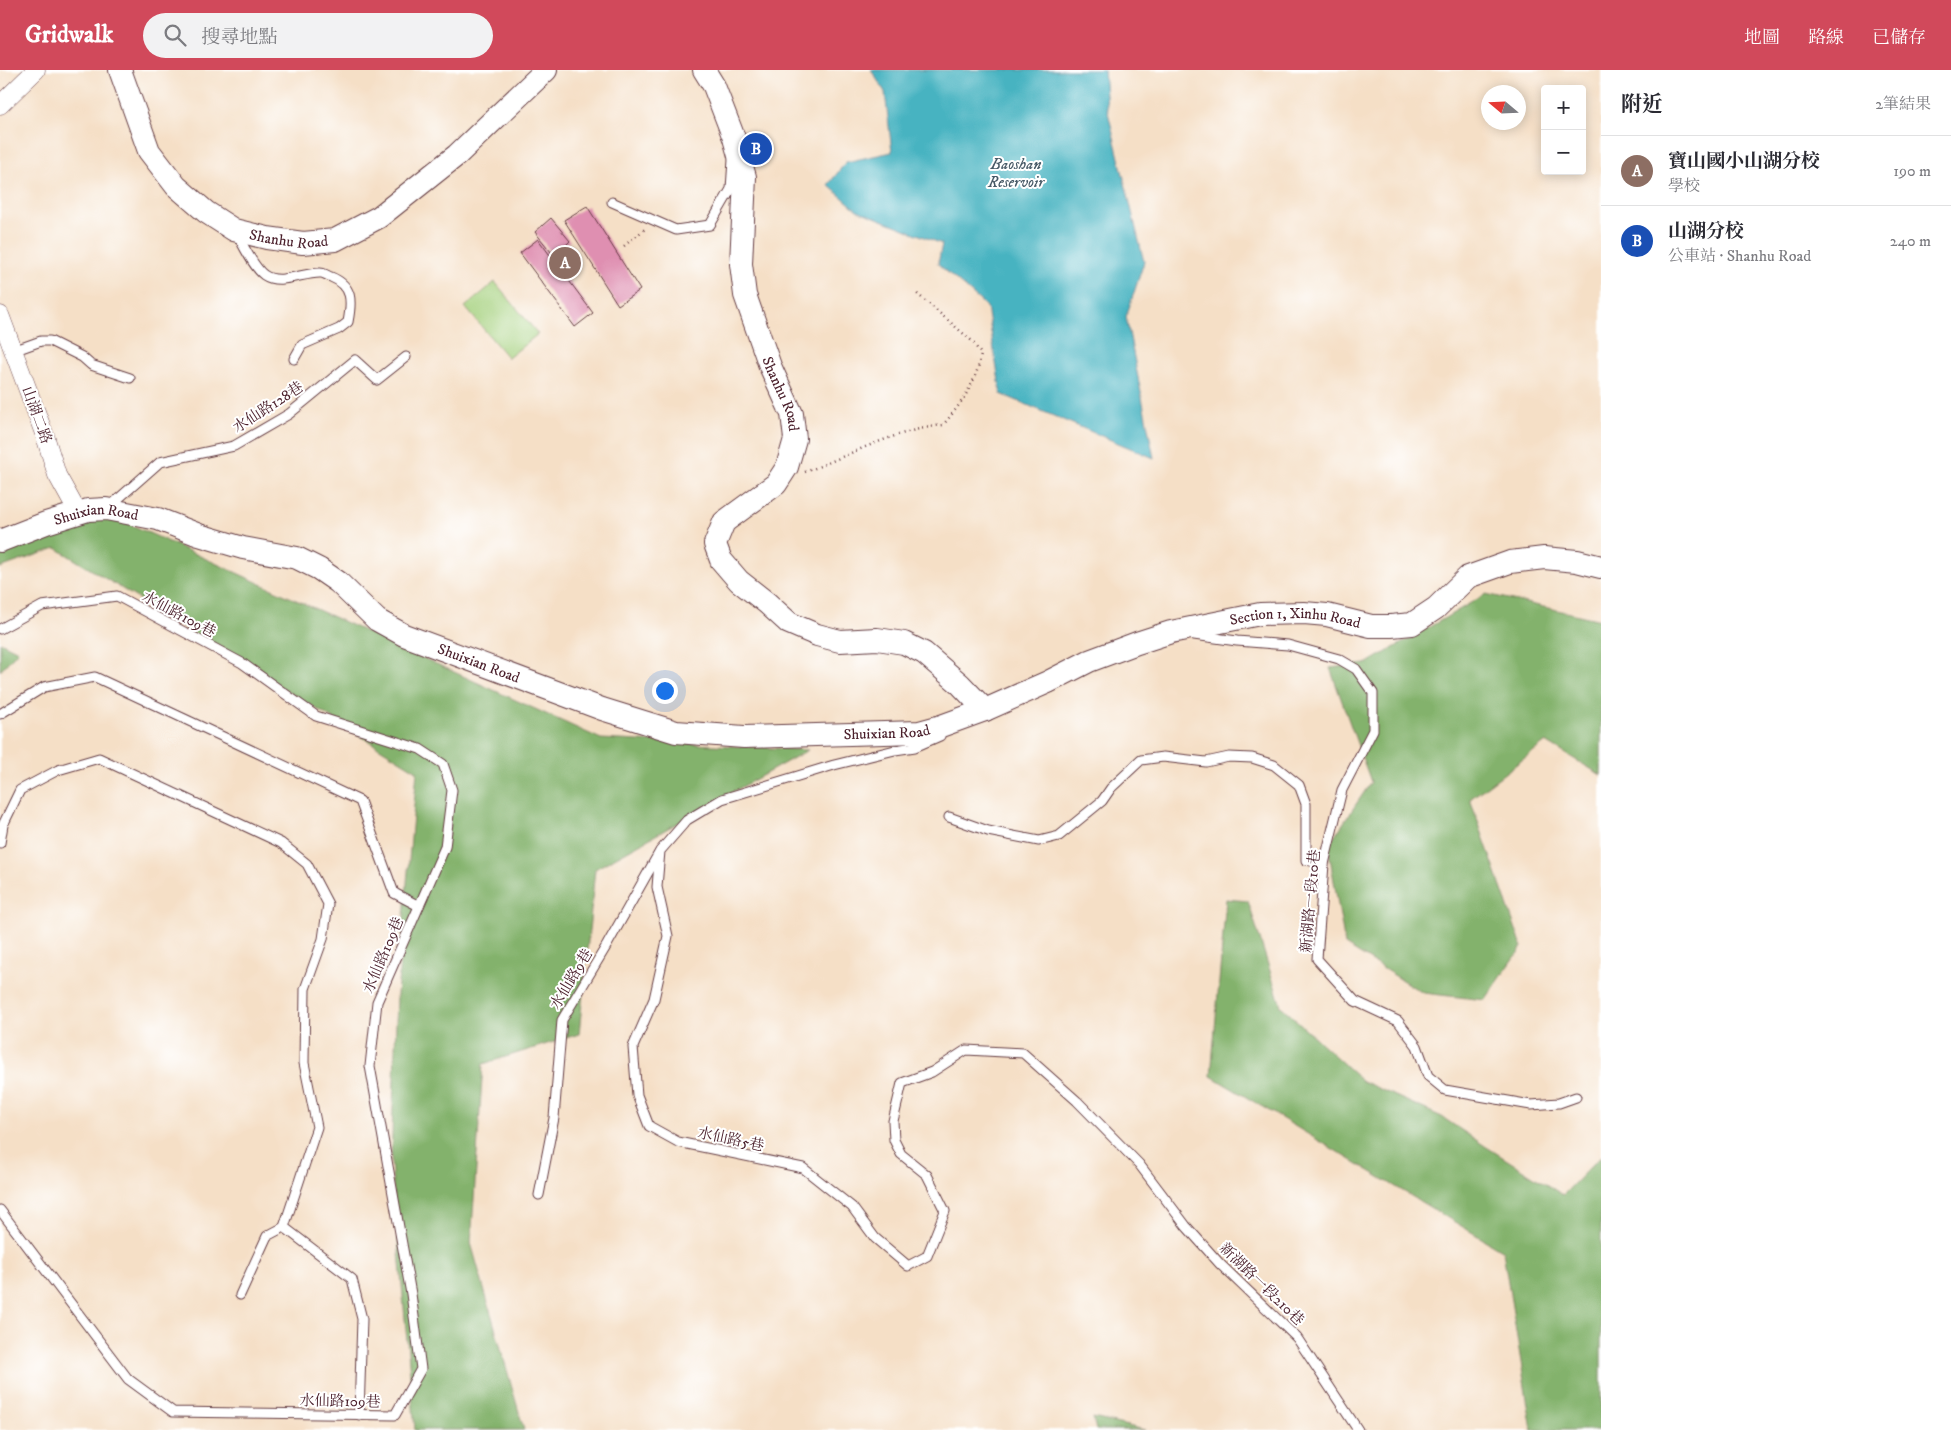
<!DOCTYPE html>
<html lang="zh-TW">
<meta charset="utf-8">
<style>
body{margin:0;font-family:"IM FELL DW Pica","Noto Serif TC",serif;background:#f2f2f3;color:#2b2b33}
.controls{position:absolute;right:15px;top:15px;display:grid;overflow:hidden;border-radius:5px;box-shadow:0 2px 12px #0003}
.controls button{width:45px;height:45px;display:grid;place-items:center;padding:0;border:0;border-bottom:1px solid #e1e1e2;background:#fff;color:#2b2b33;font:25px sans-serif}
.compass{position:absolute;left:1481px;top:15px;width:45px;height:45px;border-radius:50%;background:#fff;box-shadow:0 2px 12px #0003;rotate:289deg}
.you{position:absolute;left:664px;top:620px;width:18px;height:18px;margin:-12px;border:4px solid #fff;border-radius:50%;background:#1a73e8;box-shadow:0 0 0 8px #1a73e833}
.badge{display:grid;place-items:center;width:32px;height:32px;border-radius:50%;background:#d1495b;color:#fff;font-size:16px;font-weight:700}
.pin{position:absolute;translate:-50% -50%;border:2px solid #fff;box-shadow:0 1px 5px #0006}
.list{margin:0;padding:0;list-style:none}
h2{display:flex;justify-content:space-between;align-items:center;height:65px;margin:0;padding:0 20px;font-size:21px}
h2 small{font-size:16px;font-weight:400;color:#7c7c81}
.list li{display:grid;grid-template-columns:32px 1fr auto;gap:15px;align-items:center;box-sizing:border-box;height:70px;padding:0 20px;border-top:1px solid #e1e1e2}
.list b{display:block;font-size:19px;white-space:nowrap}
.list p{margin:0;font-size:16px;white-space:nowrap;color:#7c7c81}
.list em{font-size:16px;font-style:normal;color:#7c7c81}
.icon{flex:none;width:28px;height:28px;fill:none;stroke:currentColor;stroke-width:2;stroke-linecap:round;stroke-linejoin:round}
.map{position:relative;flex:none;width:1601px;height:1360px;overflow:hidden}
header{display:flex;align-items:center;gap:30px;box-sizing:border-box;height:70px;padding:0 25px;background:#d1495b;color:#fff}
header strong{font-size:24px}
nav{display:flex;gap:28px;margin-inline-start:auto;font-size:18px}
.search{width:350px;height:45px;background:#f2f2f3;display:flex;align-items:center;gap:12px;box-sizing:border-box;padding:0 18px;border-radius:28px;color:#7c7c81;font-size:19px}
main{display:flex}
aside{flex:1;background:#fff}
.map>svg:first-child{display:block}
.green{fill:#a4d07d;stroke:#777854}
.forest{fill:#83b26c;stroke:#66684c}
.water{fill:#46b3c1;stroke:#486976}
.building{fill:#df8fb1}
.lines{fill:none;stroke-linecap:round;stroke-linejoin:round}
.service-casing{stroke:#643c42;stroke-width:11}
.minor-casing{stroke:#643c42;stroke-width:19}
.tertiary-casing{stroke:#643c42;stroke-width:24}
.path{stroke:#643c42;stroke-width:2.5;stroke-dasharray:1 4;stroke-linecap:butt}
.service{stroke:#fff;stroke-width:9}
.minor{stroke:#fff;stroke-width:18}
.tertiary{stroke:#fff;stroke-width:22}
.labels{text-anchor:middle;stroke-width:4;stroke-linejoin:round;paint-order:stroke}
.street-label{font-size:15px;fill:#4a1f2b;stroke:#fff}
.water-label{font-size:16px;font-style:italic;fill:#485a67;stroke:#fff}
</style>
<header>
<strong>Gridwalk</strong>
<div class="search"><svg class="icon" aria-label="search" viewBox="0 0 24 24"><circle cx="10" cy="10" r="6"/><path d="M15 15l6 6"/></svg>搜尋地點</div>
<nav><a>地圖</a><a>路線</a><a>已儲存</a></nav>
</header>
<main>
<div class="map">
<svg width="1601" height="1360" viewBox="0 0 1601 1360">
<rect width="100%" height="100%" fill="#fff"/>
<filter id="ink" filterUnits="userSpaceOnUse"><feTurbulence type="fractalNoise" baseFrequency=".02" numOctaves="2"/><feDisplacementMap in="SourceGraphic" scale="10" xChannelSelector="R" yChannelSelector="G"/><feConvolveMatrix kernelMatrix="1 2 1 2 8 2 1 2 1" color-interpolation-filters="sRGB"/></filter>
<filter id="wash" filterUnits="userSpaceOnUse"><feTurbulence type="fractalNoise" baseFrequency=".0096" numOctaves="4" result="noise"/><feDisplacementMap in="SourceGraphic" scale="20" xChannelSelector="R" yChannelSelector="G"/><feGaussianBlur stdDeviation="1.12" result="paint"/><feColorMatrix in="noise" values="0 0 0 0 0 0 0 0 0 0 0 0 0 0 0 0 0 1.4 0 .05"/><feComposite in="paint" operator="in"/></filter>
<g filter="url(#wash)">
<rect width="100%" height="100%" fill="#f5dfc6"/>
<polygon class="green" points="495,212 538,264 508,288 465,237"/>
<g class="forest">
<polygon points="101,441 601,669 808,680 595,799 579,964 483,994 471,1173 524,1360 415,1360 391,1093 397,924 417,701 56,478 0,498 0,471"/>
<polygon points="1486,524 1601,550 1601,705 1546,672 1470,729 1522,877 1485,930 1423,923 1345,875 1328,776 1371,712 1330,598 1366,594"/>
<polygon points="0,572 18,581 0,601"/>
<polygon points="1226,829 1248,831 1281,936 1362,1011 1442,1047 1485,1076 1563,1125 1601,1086 1601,1360 1532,1360 1503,1181 1211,1006"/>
<polygon points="1093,1348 1145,1360 1096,1360"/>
</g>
<polygon class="water" points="871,0 1104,0 1107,38 1144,192 1126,247 1154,388 1001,324 987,237 938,194 942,174 857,140 828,115 846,92 892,82 885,22"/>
<g id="blocks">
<g class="building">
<polygon points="587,136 640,220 618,235 564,150"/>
<polygon points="551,148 570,171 564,177 569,185 560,193 535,162"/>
<polygon points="538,169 593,243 575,257 520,183"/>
</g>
</g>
</g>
<g filter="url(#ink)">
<use href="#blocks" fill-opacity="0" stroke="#643c42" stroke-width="1"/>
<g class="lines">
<defs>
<g id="service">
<polyline points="612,132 676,160 710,155 731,119 733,90"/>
<path d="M237 164C243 175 254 198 264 205 280 216 304 202 321 203 324 203 328 206 331 207 353 216 352 231 348 252L339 259 302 275 294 289"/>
<polyline points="13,281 41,271 50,271 82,287 91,295 130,308"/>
<polyline points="109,437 160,392 234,376 289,344 355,290 377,310 406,287"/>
<polyline points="0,559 42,536 117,526 242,593 316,646 420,679 443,694 452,720 445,777 377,932 370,996 411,1224 421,1299 395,1345 173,1342 128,1309 0,1140"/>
<polyline points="1194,565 1237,571 1288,575 1339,589 1356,599 1373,623 1373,660 1342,720 1324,794 1317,889 1355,931 1398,951 1417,976 1428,1006 1445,1020 1531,1035 1559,1033 1576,1027"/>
<polyline points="0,644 44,617 95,607 360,731 394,823 419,836"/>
<polyline points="940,666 915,677 895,680 834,695 722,729 687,750 660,781 657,817 668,866 654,929 633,977 637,1025 649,1056 678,1072 803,1098 852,1137 875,1168 908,1196 927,1186 945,1141 927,1105 901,1084 894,1070 893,1051 902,1013 932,1002 966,980 1023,983 1077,1031 1139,1094 1186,1156 1220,1194 1297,1268 1358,1360"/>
<polyline points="949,747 988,761 1039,771 1059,766 1102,731 1111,718 1141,690 1163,687 1206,692 1229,687 1252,688 1274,695 1299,715 1306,734 1306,790 1324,794"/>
<polyline points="0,773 3,755 20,720 58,700 99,688 281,773 307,794 328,834 323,869 305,919 304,993 317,1057 284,1157 352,1209 362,1249 359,1345"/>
<polyline points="539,1125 554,1048 562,950 607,875 659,783"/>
<polyline points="240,1225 267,1166 284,1157"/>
</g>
<g id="minor">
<polyline points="0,35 36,0"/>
<polyline points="0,245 45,366 57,405 78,443"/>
</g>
<g id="tertiary">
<path id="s1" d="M120 0 149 81 176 116 206 142 234 160 267 168 303 173 335 170 379 147 457 85 546 0"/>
<path id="s2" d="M704 0 714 16 734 68 745 107 741 194 745 225 770 296 792 344 795 369 787 397 776 414 724 452 715 474 721 490 739 511 767 533 789 553 817 565 840 571 877 569 904 573 924 583 960 614 985 640"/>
<path id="s3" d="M0 471 46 453 88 440 106 439 158 449 199 465 243 478 297 488 319 499 338 512 377 550 404 565 602 639 676 662 744 667 919 662 941 656 985 640 1048 612 1089 591 1137 573 1171 562 1260 544 1304 543 1327 545 1371 556H1391L1412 554 1436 538 1468 507 1510 492 1544 488 1577 491 1601 497"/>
</g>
</defs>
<use href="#service" class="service-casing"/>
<use href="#minor" class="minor-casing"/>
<use href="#tertiary" class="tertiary-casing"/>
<g class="path">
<polyline points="624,176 646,158"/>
<path d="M805 402C850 385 895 360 943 355 961 334 977 312 981 284L972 271 915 222"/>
</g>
<use href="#service" class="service"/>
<use href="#minor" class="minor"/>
<use href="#tertiary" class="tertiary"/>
</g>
</g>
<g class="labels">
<g class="street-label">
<text dy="5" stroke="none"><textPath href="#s1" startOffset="259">Shanhu Road</textPath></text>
<text dy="5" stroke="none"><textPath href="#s2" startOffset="339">Shanhu Road</textPath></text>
<text transform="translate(268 337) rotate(-33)" y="5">水仙路128巷</text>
<text transform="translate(37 345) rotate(70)" y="5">山湖二路</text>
<text dy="5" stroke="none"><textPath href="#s3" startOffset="101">Shuixian Road</textPath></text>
<text transform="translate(179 544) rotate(28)" y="5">水仙路109巷</text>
<text dy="5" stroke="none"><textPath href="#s3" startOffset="1372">Section 1, Xinhu Road</textPath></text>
<text dy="5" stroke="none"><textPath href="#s3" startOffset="522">Shuixian Road</textPath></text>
<text dy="5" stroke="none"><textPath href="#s3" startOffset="942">Shuixian Road</textPath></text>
<text transform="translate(1310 831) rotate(-85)" y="5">新湖路一段10巷</text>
<text transform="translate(383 885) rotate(-67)" y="5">水仙路109巷</text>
<text transform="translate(571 909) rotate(-59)" y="5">水仙路9巷</text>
<text transform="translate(731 1069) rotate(12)" y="5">水仙路5巷</text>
<text transform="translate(1262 1214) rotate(44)" y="5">新湖路一段210巷</text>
<text transform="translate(340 1331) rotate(1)" y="5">水仙路109巷</text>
</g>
<g class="water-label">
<text x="1016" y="99">Baoshan<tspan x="1016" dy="18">Reservoir</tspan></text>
</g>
</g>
</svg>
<div class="controls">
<button>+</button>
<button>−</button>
</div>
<svg class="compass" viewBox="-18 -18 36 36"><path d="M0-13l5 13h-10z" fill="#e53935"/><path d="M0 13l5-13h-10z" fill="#7c7c81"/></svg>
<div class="you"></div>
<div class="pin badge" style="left:565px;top:193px;background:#8d6e63">A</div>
<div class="pin badge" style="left:756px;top:79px;background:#1a4fb4">B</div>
</div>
<aside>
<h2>附近<small>2筆結果</small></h2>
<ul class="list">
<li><span class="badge" style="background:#8d6e63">A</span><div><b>寶山國小山湖分校</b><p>學校</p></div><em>190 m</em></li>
<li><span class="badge" style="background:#1a4fb4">B</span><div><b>山湖分校</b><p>公車站 · Shanhu Road</p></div><em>240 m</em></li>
</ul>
</aside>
</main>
